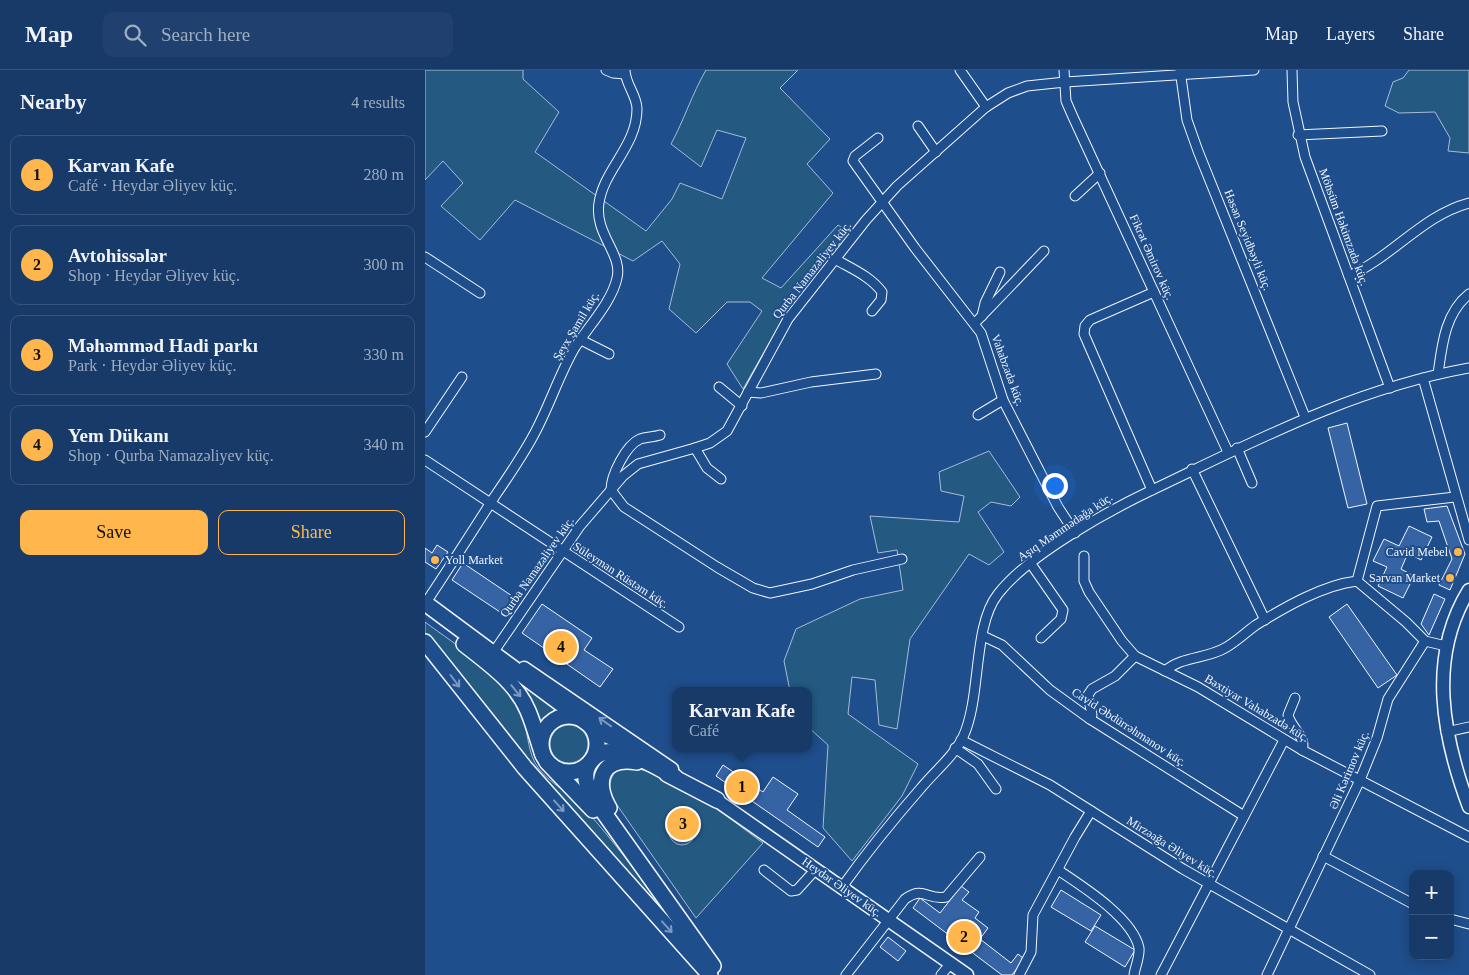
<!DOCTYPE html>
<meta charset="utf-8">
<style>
body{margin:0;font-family:"Times New Roman",serif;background:#20416f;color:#f1f3f6}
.controls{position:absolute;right:15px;bottom:15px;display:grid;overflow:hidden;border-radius:10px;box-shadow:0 2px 12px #0003}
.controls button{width:45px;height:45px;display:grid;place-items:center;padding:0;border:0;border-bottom:1px solid #36547d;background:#173a69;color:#f1f3f6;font:25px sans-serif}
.you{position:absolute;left:629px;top:415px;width:18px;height:18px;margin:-12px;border:4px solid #fff;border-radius:50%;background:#1a73e8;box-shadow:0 0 0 8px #1a73e833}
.badge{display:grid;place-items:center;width:32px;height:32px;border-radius:50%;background:#ffb74d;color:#111;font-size:16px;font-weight:700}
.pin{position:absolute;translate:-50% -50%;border:2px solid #fff;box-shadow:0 1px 5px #0006}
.popup{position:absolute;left:247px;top:617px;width:140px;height:65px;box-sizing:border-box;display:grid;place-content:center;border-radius:10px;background:#173a69;filter:drop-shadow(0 1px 4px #0005);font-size:16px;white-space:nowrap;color:#9eadc0}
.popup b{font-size:19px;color:#f1f3f6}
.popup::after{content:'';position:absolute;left:50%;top:100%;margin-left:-10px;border:10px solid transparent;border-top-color:#173a69}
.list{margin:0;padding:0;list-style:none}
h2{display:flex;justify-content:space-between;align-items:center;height:65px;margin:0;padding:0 20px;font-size:21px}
h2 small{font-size:16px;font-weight:400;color:#9eadc0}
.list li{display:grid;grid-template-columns:32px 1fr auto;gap:15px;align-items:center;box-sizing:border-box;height:80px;margin:0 10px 10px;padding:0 10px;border:1px solid #36547d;border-radius:10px}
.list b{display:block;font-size:19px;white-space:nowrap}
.list p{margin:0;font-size:16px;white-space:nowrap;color:#9eadc0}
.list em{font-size:16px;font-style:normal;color:#9eadc0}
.actions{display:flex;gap:10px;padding:15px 20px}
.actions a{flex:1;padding:11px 0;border:1px solid #ffb74d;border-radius:10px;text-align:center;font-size:18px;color:#ffb74d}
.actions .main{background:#ffb74d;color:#111}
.icon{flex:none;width:28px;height:28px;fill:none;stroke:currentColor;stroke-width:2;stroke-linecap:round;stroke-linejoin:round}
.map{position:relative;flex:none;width:1044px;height:905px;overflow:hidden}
header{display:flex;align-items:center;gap:30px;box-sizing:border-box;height:70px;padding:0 25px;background:#173a69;border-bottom:1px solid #36547d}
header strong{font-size:24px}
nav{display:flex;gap:28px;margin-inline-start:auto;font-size:18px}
.search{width:350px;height:45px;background:#20416f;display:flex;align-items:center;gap:12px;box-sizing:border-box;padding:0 18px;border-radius:10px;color:#9eadc0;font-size:19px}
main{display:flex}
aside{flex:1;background:#173a69}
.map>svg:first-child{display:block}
.green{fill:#245a82;stroke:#a8bbd7}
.water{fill:#3b69a3;stroke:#a8bbd7}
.building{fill:#3563a3;stroke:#f2f6ff}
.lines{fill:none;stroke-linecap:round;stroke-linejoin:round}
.minor-casing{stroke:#f2f6ff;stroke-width:11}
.secondary-casing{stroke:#f2f6ff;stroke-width:15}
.trunk-casing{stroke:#f2f6ff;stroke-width:18}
.minor{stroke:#1f4e8c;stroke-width:9}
.secondary{stroke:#1f4e8c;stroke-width:12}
.trunk{stroke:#1f4e8c;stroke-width:15}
.oneway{stroke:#7e9ac0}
.poi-dot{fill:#ffb74d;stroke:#1f4e8c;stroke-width:2}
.labels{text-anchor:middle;stroke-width:4;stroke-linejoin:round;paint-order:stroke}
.street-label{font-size:12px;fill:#f2f6ff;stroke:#1f4e8c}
.poi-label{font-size:12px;fill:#f2f6ff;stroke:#1f4e8c;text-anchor:end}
</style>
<header>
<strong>Map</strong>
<div class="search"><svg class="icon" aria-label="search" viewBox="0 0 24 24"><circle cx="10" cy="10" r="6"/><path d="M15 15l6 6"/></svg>Search here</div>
<nav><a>Map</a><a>Layers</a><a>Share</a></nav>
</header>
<main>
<aside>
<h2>Nearby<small>4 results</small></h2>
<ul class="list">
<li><span class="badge">1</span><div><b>Karvan Kafe</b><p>Café · Heydər Əliyev küç.</p></div><em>280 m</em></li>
<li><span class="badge">2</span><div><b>Avtohissələr</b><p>Shop · Heydər Əliyev küç.</p></div><em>300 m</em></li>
<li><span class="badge">3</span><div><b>Məhəmməd Hadi parkı</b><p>Park · Heydər Əliyev küç.</p></div><em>330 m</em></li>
<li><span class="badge">4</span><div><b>Yem Dükanı</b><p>Shop · Qurba Namazəliyev küç.</p></div><em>340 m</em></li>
</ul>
<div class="actions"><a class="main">Save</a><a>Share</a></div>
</aside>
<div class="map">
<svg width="1044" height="905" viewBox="0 0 1044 905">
<rect width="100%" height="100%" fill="#1f4e8c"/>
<g class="green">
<path d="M0 0H98V9L134 42 110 82 221 161 247 129 255 113 297 129 321 68 292 60 276 97 246 74C259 50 267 24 281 0H373L355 18 405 69 382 94 408 123 337 208 356 218 413 155 424 162 368 231 318 319 302 294 337 241 325 232H302L271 263 244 239 255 194 237 171 208 191 90 130 55 170 16 136 38 113 18 91 0 110Z"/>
<polygon points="984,0 1044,0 1044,83 1023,81 1025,68 1010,42 974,43 960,36 968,12 978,8"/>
<polygon points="564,381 595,427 586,436 566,432 553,442 579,482 564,495 544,484 485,569 472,659 454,655 450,610 427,607 423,644 493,694 477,726 427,791 398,758 403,675 383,657 383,621 365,621 359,591 371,559 435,529 478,520 472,480 453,483 445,446 534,452 539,426 516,421 514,402"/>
<path d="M0 552C33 577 76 601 95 639 104 658 101 683 114 699 126 714 145 723 158 737 194 776 228 826 261 868L107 698 0 565Z"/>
<polygon points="70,592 131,639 115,652 100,623"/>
<circle cx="144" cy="674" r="19"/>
<path d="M202 696C253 706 297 743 338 773L271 848 185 725C184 711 186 700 202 696Z"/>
</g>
<circle class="water" cx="257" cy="762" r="13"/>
<g class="building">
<polygon points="922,353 942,434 923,438 903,358"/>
<polygon points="1022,436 1040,484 1025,520 1014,515 1027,489 1014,451 1002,452 999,439"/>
<polygon points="984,456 1007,467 996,490 983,483 976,499 989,506 978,528 953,516 962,497 948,491 959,469 974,476"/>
<polygon points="12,475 23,482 11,499 0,492 0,478 7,483"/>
<polygon points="38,493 93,530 81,546 27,510"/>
<polygon points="1009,524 1020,529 1004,565 996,554"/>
<polygon points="117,534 167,568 159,580 188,599 175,617 97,563"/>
<polygon points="922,534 972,605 953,618 904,547"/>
<polygon points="298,695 338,722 348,707 373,724 362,740 400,767 393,777 291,706"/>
<polygon points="536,816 544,822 537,830 554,842 550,848 563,858 555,869 586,893 593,884 599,889 587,905 577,905 488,838 495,828 515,843"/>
<polygon points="636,820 676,845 666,861 626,837"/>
<polygon points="670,856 710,880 700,897 660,872"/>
<polygon points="463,867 481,881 473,891 455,877"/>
</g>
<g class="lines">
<defs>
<g id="minor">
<polyline points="181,0 188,3 200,4"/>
<polyline points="535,0 561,37"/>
<polyline points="639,0 641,31 648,47 803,382"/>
<polyline points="755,0 762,50 773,81 880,347"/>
<polyline points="867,0 868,32 880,87 965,318"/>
<polyline points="493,56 511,82"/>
<polyline points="873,65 957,61"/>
<polyline points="453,68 430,86 428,91 490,178 556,263 578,330 633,437 650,463"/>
<polyline points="650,126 675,103"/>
<polyline points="0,187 55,223"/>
<path d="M410 189C427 199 445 206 457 222L456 230 447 241"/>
<path d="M924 206C967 187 998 145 1044 133"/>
<polyline points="557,246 560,233 575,202"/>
<polyline points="550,253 619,181"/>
<polyline points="156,270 184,284"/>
<path d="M1013 304C1017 275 1020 243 1044 224"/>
<polyline points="998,308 1044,470"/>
<polyline points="294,317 317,336"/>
<polyline points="323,322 336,323 386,312 451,304"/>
<polyline points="553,345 578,330"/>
<polyline points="0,362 37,307"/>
<path d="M235 365C229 367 221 367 215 369 201 375 186 405 186 420L199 437 292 497 328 518 345 523 387 514 428 500 477 489"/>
<polyline points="270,378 282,398 296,409"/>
<polyline points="812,378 827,413"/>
<polyline points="0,390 254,557"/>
<polyline points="767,399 840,550"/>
<polyline points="727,420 659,264 660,256 665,250 729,222"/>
<polyline points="659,486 659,511 664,522 697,571 710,586 773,617 877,680 1044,767"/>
<polyline points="606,494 638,540 636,549 616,568"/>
<polyline points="932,511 981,552 1000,571 1021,576"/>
<path d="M0 534C24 498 47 462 70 426 83 407 96 388 107 368 123 340 133 307 149 279 162 258 187 232 192 208 198 184 169 164 174 133 179 99 212 76 212 39 212 25 200 14 200 0"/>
<polyline points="558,566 577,575 625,620 665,649 819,746"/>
<polyline points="70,580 155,456 198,406 213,394 270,378 285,373 302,361 363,249 441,150 472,116 561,37 583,23 602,16 640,12 829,0"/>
<path d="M740 601C757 586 781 589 800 578 811 572 821 562 831 555 860 537 898 515 932 511L952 436 1030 427"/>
<path d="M870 628 863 645C866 658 882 667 877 680"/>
<polyline points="665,649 667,645 663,625 667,619 690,606 710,586"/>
<polyline points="1021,662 1044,657"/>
<polyline points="536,670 625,715 758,799 945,905"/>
<polyline points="530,678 553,694 571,719"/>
<polyline points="898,786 988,834"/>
<polyline points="339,800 366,821 372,820 391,799"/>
<path d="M633 800C657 816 708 848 714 878 715 887 710 897 709 905"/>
<path d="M417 817C442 782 468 750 496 718 509 702 529 686 538 667 557 626 547 557 573 524 603 485 683 441 727 420 832 370 928 319 1044 298"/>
<polyline points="1025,849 1044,854"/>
<path d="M421 905 480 829C499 815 502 831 521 827L555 787"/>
<polyline points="516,905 526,893"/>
<polyline points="594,905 606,882 608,845 650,767 666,741"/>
<polyline points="736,905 859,670"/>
<polyline points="842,905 935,710 952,668 963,629 1000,571"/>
</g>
<g id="secondary">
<path d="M1044 520C1002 588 1018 667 1044 737"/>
<polyline points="99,598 247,699"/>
<polyline points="162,653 178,665 209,679"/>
<polyline points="284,725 542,905"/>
</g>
<g id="trunk">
<polyline points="0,533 162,653"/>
<polyline points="0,572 100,698 285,905"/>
<path d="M39 574C63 593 91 612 103 641 109 655 113 671 118 685"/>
<circle cx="144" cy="674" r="28"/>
<polyline points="122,692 168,740"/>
<polyline points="242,704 292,730"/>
<path d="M250 707C229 696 182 664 164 694 156 708 164 720 172 733L288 896"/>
<path d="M184 738C168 711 177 686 212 692"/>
</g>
</defs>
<use href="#minor" class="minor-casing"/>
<use href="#secondary" class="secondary-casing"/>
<use href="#trunk" class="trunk-casing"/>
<use href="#minor" class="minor"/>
<use href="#secondary" class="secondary"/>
<use href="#trunk" class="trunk"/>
</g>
<defs><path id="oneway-shaft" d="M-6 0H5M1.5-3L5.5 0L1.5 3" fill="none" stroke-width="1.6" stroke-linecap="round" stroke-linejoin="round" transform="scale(1.25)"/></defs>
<g class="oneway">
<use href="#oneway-shaft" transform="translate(30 611) rotate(53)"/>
<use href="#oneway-shaft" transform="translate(91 621) rotate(51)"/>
<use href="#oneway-shaft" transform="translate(180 652) rotate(-145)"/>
<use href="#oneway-shaft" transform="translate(134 736) rotate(48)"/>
<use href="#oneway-shaft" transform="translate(242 857) rotate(48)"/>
</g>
<g class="poi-dot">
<circle cx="1033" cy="482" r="5"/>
<circle cx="10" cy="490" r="5"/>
<circle cx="1025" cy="508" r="5"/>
</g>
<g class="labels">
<g class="street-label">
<text transform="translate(919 157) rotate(70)" y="4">Möhsüm Həkimzadə küç.</text>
<text transform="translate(823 170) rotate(68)" y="4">Həsən Seyidbəyli küç.</text>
<text transform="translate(727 187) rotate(66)" y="4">Fikrət Əmirov küç.</text>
<text transform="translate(387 200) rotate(-52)" y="4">Qurba Namazəliyev küç.</text>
<text transform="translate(151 256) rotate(-59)" y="4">Şeyx Şamil küç.</text>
<text transform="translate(583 300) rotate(70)" y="4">Vahabzadə küç.</text>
<text transform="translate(640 457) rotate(-34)" y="4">Aşıq Məmmədağa küç.</text>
<text transform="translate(112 497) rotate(-55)" y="4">Qurba Namazəliyev küç.</text>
<text transform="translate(196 505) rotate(33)" y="4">Süleyman Rüstəm küç.</text>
<text transform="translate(832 638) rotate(31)" y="4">Bəxtiyar Vahabzadə küç.</text>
<text transform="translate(704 657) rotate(33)" y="4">Cavid Əbdürrəhmanov küç.</text>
<text transform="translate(924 700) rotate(-67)" y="4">Əli Kərimov küç.</text>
<text transform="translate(747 777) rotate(32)" y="4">Mirzəağa Əliyev küç.</text>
<text transform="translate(417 817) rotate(35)" y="4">Heydər Əliyev küç.</text>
</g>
<g class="poi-label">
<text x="1023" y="486">Cavid Mebel</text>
<text x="20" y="494" text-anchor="start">Yoll Market</text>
<text x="1015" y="512">Sərvan Market</text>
</g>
</g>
</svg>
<div class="controls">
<button>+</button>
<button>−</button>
</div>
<div class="you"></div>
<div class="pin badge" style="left:317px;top:717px">1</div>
<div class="popup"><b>Karvan Kafe</b>Café</div>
<div class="pin badge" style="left:539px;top:867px">2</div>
<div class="pin badge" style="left:258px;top:754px">3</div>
<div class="pin badge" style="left:136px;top:577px">4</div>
</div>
</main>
